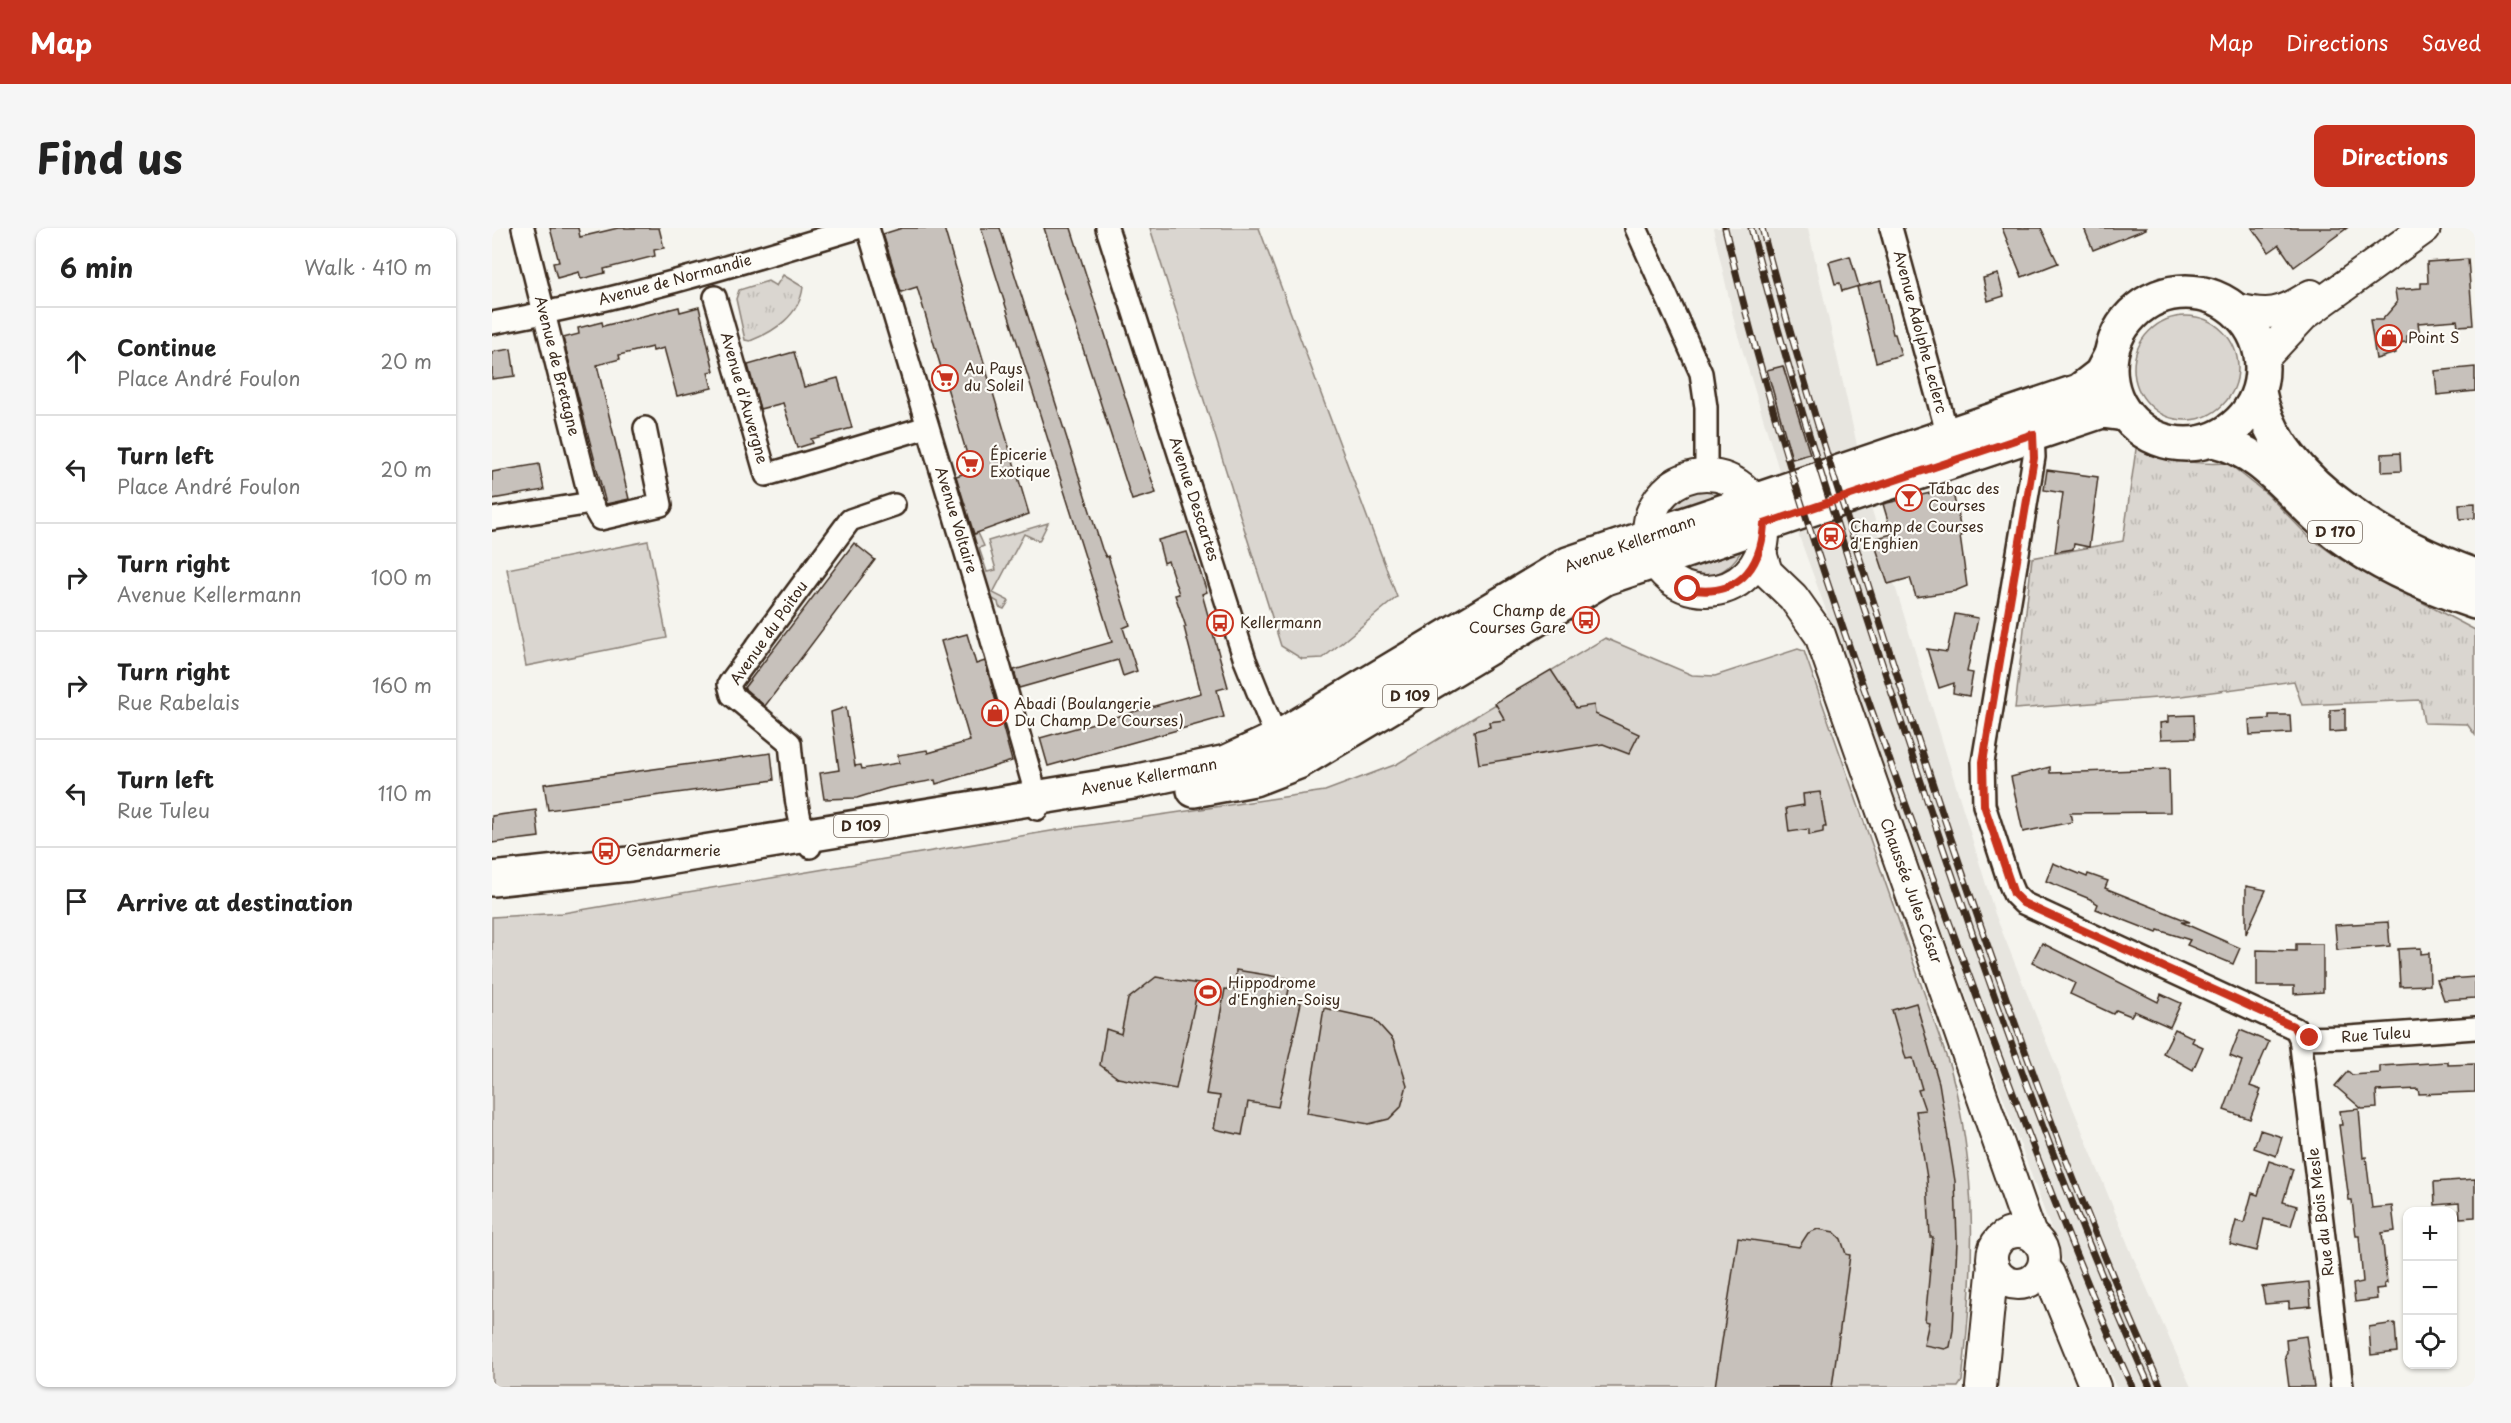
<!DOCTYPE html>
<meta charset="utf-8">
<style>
body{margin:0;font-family:"Playpen Sans",sans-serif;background:#f6f6f6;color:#222}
.controls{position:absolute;right:18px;bottom:18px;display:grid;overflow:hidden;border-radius:12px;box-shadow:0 2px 4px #0004}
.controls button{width:54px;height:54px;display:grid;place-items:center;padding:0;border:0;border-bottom:2px solid #e0e0e0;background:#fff;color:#222;font:30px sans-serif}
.stop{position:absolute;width:18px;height:18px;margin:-14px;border:4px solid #c8321e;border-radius:50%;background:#fff}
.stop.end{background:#c8321e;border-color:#fff;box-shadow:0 2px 6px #0008}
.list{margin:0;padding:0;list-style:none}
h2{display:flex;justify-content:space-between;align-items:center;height:78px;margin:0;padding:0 24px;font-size:26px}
h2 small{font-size:20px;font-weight:400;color:#767676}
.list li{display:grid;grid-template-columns:39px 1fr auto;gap:18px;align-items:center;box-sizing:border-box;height:108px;padding:0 24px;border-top:2px solid #e0e0e0}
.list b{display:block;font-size:22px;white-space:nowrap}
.list p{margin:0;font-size:20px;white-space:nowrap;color:#767676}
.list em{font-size:20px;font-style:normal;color:#767676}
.icon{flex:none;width:33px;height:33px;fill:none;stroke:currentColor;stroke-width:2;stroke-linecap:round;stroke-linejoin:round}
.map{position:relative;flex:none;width:1983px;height:1159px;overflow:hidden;border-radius:12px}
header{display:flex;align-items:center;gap:36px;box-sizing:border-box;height:84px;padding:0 30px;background:#c8321e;color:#fff}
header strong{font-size:28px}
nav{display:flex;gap:33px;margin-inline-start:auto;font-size:21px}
.intro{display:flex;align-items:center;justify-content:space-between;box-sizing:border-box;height:144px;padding:0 36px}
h1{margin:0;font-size:42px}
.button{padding:15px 27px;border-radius:12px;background:#c8321e;color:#fff;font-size:21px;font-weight:700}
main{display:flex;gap:36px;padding:0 36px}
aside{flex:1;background:#fff;border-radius:12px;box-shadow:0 2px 4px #0004}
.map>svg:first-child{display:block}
.built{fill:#e7e5df}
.grass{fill:#dad6d0;stroke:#8a8077;stroke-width:1.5}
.park{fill:url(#park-tufts);stroke:#8a8077;stroke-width:1.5}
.building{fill:#c7c1bb;stroke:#3b2a1e;stroke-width:1.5}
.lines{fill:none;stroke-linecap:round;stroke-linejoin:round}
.street-casing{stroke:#3b2a1e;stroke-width:26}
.secondary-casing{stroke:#3b2a1e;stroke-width:34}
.primary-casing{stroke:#3b2a1e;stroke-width:38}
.highway-casing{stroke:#3b2a1e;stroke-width:38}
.street{stroke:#fdfcf7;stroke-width:21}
.secondary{stroke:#fdfcf7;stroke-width:30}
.primary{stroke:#fdfcf7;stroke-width:33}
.highway{stroke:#fdfcf7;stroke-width:33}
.rail-casing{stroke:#3b2a1e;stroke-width:7}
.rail{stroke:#fdfcf7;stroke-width:4.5;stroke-dasharray:14;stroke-linecap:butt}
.route{stroke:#c8321e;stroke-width:8}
.labels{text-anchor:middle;stroke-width:4.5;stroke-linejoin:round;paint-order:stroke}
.shield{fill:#fdfcf7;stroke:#75695f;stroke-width:1.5}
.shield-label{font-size:14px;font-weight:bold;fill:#3b2a1e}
.street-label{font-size:15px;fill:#3b2a1e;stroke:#fdfcf7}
.poi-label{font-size:15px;fill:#3b2a1e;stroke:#fdfcf7;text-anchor:start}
</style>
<header>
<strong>Map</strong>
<nav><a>Map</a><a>Directions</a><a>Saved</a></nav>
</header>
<div class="intro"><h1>Find us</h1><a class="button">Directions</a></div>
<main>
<aside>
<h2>6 min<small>Walk · 410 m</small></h2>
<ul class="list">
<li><svg class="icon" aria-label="ahead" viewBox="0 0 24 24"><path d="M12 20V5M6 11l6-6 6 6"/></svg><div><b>Continue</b><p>Place André Foulon</p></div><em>20 m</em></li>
<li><svg class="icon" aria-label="left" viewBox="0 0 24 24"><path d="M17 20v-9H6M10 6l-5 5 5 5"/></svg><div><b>Turn left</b><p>Place André Foulon</p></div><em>20 m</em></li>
<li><svg class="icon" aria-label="right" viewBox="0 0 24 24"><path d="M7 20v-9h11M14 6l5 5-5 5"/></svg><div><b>Turn right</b><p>Avenue Kellermann</p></div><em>100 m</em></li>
<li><svg class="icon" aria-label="right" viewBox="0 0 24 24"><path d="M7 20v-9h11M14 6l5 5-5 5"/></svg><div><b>Turn right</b><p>Rue Rabelais</p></div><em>160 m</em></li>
<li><svg class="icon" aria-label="left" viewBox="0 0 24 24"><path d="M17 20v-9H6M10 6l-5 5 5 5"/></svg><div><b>Turn left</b><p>Rue Tuleu</p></div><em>110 m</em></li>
<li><svg class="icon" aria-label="arrive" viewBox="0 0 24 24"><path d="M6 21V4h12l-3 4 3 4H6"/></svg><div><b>Arrive at destination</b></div></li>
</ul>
</aside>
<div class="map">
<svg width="1983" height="1159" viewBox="0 0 1983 1159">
<defs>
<pattern id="park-tufts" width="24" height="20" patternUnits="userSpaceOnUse" patternTransform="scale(1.5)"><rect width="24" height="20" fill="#dad6d0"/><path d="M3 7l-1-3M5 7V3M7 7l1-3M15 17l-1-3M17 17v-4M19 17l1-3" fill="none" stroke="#bcb8b2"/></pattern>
</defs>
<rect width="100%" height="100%" fill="#f5f4ee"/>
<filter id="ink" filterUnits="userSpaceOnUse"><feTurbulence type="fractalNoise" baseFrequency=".0167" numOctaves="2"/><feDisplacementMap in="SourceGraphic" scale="12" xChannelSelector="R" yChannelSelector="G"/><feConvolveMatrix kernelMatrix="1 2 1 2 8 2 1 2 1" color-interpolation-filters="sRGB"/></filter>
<g filter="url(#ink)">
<polygon class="built" points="1221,0 1316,0 1379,279 1503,686 1641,1029 1699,1159 1624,1159 1579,1056 1307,308 1244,101"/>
<g class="grass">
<polygon points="658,0 767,0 905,369 831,430 810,431 789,418"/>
<circle cx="1694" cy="140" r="52"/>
<path d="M1217 259 1233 266 1165 295C1174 270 1190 258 1217 259Z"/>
<polygon points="556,295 547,313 532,306 501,365 517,373 512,381 507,379 506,374 499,370 481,307 486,305 492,318 487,320 495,344 504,342 496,313"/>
<polygon points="156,313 175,410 34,438 15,341"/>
<path d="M1254 314C1238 348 1212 358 1180 338Z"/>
<path d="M1113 410 1200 447 1223 448 1306 421 1312 423 1458 839C1487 945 1482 1045 1470 1153L1466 1159H0V689L71 685 571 601 833 563 905 536Z"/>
</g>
<g class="park">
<path d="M291 47 311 59C308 87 282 104 258 113L253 112 244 71 247 62 276 53 284 58Z"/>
<path d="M1645 214C1676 233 1699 237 1736 235L1776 267 1816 308 1848 331 1983 402V507L1975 496 1932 495 1928 472 1810 477 1802 453 1690 468 1523 481 1540 330 1631 313Z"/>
</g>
<g class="building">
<polygon points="58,0 86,0 88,9 126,0 167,0 172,20 162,22 163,28 112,41 113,45 89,51 87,44 65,50 61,35 67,34"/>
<polygon points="410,0 452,0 537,286 482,306 464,248 480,243 425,59 409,64 391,6"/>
<polygon points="489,0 508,0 610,321 614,329 616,328 638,397 631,400 645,443 631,448 626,432 527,460 522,442 620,414"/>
<polygon points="552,0 579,0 664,265 640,272"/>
<polygon points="1510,0 1549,0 1566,35 1530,49"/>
<polygon points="1592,0 1654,0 1654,1 1601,22"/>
<polygon points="1760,0 1855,0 1802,39 1787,17 1777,24"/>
<polygon points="1358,28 1367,58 1350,63 1348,55 1343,56 1337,34"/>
<polygon points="1976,31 1981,97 1966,98 1965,92 1926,95 1928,107 1915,108 1915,114 1902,115 1904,125 1884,131 1878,92 1890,92 1905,75 1903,62 1929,60 1929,55 1936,55 1935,34"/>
<polygon points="1506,46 1512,68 1496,73 1491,50"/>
<polygon points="1389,53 1401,106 1403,106 1409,127 1384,134 1365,59"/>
<polygon points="187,79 188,84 207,79 222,143 216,144 220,160 185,168 172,120 161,123 160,119 127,127 128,131 105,137 137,271 114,276 71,110 87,106 86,100 110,94 111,98"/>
<polygon points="19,121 23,148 0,151 0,124"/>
<polygon points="302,124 312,159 346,150 360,200 319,211 321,215 305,220 291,175 268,181 256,137"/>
<polygon points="1291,138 1318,226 1300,231 1275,142"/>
<polygon points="1983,139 1983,163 1945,167 1943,143"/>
<polygon points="1908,225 1909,243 1890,244 1890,226"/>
<polygon points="47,236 52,262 0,271 0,244"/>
<polygon points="1555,242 1606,249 1597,319 1582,316 1581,321 1563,324 1571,265 1552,262"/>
<polygon points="1460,260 1470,307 1468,308 1475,358 1463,363 1424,369 1418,350 1396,356 1381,311 1400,306 1391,276"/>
<polygon points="1983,275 1983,290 1968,291 1967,276"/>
<polygon points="695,304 715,364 710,366 736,459 725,462 732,489 556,538 548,510 709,465 692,399 694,399 683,367 687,366 676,333 672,335 666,312"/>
<polygon points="362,315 383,332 273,478 252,460"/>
<polygon points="1463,386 1486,390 1475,444 1481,445 1477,468 1461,465 1462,455 1447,460 1435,421 1455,424"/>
<polygon points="475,406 484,436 493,433 520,533 444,556 443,552 397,560 365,570 332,571 328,545 347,542 339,484 354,479 363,538 369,537 370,541 407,535 406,527 435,522 436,525 478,513 449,413"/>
<polygon points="1059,442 1084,480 1102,477 1103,486 1147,506 1137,526 1111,516 987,536 982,503 998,499 997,494 1013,492 1003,475"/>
<polygon points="1853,481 1853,503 1838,504 1838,482"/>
<polygon points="1702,487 1703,510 1669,511 1668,495 1676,494 1676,488"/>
<polygon points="1777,487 1798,487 1799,505 1758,507 1757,492 1777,491"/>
<polygon points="279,525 282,552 56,582 52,556"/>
<polygon points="1558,539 1558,545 1677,541 1678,584 1578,585 1580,594 1531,604 1519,549"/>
<polygon points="1328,564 1334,599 1331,599 1331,604 1317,607 1317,601 1297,604 1294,580 1312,577 1311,566"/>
<polygon points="44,582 47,609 0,615 0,588"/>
<polygon points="1561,635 1595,649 1596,646 1616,653 1613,660 1698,694 1689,694 1748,720 1741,736 1695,717 1698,712 1666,702 1665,705 1604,681 1606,676 1598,671 1554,653"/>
<polygon points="1754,658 1774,662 1754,706"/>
<polygon points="1896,694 1898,718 1845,722 1843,697"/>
<polygon points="1550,715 1666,774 1669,766 1689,775 1678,799 1642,783 1639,788 1624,782 1621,786 1578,766 1583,755 1540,734"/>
<polygon points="1804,716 1831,716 1831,764 1802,766 1802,758 1765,758 1765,722 1804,723"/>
<polygon points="1929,720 1929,726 1937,725 1938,757 1908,758 1906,721"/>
<polygon points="744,742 799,751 795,771 809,775 786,879 756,874 750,907 722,901 728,868 714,866 733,761 743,762"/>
<polygon points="664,749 707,756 684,861 626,850 608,837 614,801 629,806 636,771"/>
<polygon points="1983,749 1983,770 1952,772 1945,752"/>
<polygon points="1424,775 1447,855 1463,953 1465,1013 1461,1102 1458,1119 1453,1121 1432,1117 1437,1094 1433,1093 1441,1009 1438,1009 1435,950 1424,883 1433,882 1426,862 1430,861 1421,830 1414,831 1400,782"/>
<polygon points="832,780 882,791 901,812 915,857 909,879 897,891 877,896 815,885"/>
<polygon points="1683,801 1702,810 1700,814 1711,819 1701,842 1671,825"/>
<polygon points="1748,802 1777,814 1758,858 1769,862 1758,891 1732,882 1750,833 1738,828"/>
<polygon points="1956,834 1956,837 1983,836 1983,864 1927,866 1926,861 1884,863 1885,880 1870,881 1843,858 1856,843 1860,847 1888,845 1888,838"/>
<polygon points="1867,881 1871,930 1874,929 1880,980 1900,978 1903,1003 1890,1005 1895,1055 1892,1056 1893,1060 1884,1061 1885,1071 1863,1074 1861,1056 1871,1054 1867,1008 1864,1008 1860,972 1857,972 1847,897 1850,897 1848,883"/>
<polygon points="1768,902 1790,909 1784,928 1762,920"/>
<polygon points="1777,933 1801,941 1791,974 1805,978 1799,998 1772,991 1765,1023 1738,1016 1744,993 1752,995 1760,965 1766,967"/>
<polygon points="1983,951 1983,989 1968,990 1967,975 1943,977 1942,954"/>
<polygon points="1326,1001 1342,1004 1349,1011 1354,1026 1358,1027 1340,1159 1223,1159 1246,1010 1307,1019 1316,1005"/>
<polygon points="1817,1054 1819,1078 1797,1080 1797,1074 1773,1076 1770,1059"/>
<polygon points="1903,1095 1905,1124 1879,1127 1877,1099"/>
<polygon points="1814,1108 1822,1159 1797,1159 1793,1128 1795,1124 1794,1111"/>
</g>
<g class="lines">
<defs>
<g id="street">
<polyline points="31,0 99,275"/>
<polyline points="376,0 493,388 540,552 545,581"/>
<polyline points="615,0 753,432 789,521"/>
<polyline points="1144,0 1209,145 1214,179 1214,247"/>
<polyline points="1399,0 1456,208"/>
<polyline points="223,69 274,247 435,199"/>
<path d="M0 95C124 73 244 37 365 0"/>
<polyline points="1541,206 1542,229 1491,534 1492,577 1517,654 1522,666 1531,675 1804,801 1808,810 1850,1159"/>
<polyline points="0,291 99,275 108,291 169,277 153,200"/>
<path d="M318 619C304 594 301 544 298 515L240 467 237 456 358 292 402 277"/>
<polyline points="1808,810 1857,809 1983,800"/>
</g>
<g id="secondary">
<path d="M1741 80C1776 89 1789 87 1819 67"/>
<polyline points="1770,132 1812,87 1933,0"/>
<circle cx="1214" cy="305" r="58"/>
<polyline points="1269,325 1275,344 1301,369 1328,407 1539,1007"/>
<circle cx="1526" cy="1030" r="26"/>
<polyline points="1551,1040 1557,1046 1603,1159"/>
<polyline points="1489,1159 1501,1036"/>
</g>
<g id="primary">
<circle cx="1694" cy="140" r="76"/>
<polyline points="702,562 762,551 806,534 1113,350 1610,183 1633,186"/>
<polyline points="0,651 138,636 641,554 735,534 784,511 1076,336 1587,163 1609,146 1618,129"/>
</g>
<g id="highway">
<path d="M1767 164C1784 257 1902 318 1983 348"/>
<path d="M1721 212C1775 224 1803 274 1847 307 1887 337 1936 358 1983 374"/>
</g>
</defs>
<use href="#street" class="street-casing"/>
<use href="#secondary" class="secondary-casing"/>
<use href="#primary" class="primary-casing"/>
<use href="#highway" class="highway-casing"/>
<use href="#street" class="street"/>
<use href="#secondary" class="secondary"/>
<use href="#primary" class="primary"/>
<use href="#highway" class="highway"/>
<defs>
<g id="rail">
<path d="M1233 0C1286 227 1365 446 1446 664 1508 831 1568 997 1640 1159"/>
<path d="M1259 0C1300 162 1352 319 1404 478 1479 708 1559 938 1658 1159"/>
<path d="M1270 0C1311 159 1363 315 1413 472 1489 704 1568 936 1669 1159"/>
</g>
</defs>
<use href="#rail" class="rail-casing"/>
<use href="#rail" class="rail"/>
</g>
</g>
<g class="lines" filter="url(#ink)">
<path class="route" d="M1196 361C1244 370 1269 342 1272 296L1541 206 1542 230 1491 534 1492 577 1522 666 1531 675 1801 798 1808 810H1818"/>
</g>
<defs>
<symbol id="shop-ring" viewBox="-11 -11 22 22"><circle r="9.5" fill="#fdfcf7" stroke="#c8321e" stroke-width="1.5"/><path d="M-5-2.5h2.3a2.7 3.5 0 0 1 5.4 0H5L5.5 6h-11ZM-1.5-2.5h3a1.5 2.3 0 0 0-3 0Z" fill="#c8321e"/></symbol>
<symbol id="supermarket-ring" viewBox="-11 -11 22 22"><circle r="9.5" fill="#fdfcf7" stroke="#c8321e" stroke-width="1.5"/><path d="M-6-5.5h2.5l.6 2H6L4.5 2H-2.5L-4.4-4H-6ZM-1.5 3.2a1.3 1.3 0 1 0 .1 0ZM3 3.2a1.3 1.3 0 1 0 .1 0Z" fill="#c8321e"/></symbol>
<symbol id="bar-ring" viewBox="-11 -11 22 22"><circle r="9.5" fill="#fdfcf7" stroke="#c8321e" stroke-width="1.5"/><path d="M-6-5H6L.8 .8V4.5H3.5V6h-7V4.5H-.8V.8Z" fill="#c8321e"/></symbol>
<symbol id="station-ring" viewBox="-11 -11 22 22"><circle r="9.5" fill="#fdfcf7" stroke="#c8321e" stroke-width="1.5"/><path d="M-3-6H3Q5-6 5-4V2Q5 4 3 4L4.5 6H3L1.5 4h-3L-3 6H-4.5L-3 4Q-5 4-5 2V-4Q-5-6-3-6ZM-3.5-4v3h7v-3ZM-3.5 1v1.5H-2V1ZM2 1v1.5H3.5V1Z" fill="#c8321e"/></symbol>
<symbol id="bus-ring" viewBox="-11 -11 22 22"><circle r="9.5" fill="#fdfcf7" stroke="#c8321e" stroke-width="1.5"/><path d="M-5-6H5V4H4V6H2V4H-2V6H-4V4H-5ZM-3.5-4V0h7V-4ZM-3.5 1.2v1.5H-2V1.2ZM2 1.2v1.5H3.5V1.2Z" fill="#c8321e"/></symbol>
<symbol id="stadium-ring" viewBox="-11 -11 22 22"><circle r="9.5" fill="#fdfcf7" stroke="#c8321e" stroke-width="1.5"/><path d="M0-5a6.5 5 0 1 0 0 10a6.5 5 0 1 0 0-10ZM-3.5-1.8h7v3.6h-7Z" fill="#c8321e"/></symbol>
</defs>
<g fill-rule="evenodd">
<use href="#shop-ring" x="1882" y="95" width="30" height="30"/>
<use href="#supermarket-ring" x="438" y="135" width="30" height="30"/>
<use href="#supermarket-ring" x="463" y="221" width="30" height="30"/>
<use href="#bar-ring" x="1402" y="255" width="30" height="30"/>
<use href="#station-ring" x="1324" y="293" width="30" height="30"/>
<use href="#bus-ring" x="1079" y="377" width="30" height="30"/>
<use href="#bus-ring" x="713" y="380" width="30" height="30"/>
<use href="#shop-ring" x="488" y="470" width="30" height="30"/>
<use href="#bus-ring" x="99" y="608" width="30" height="30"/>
<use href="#stadium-ring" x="701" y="749" width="30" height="30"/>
</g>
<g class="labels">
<g class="shield">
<rect x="1816" y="293" width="54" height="22" rx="4.5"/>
<rect x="891" y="457" width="54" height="22" rx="4.5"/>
<rect x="342" y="587" width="54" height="22" rx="4.5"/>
</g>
<g class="shield-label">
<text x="1843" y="309">D 170</text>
<text x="918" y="473">D 109</text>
<text x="369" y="603">D 109</text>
</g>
<g class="street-label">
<text transform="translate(183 52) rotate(-15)" y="5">Avenue de Normandie</text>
<text transform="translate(1428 104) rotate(75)" y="5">Avenue Adolphe Leclerc</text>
<text transform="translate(65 138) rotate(76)" y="5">Avenue de Bretagne</text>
<text transform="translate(252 170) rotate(74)" y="5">Avenue d'Auvergne</text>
<text transform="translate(702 271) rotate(72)" y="5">Avenue Descartes</text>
<text transform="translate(464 292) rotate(73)" y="5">Avenue Voltaire</text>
<text transform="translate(1138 316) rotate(-20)" y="5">Avenue Kellermann</text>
<text transform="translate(277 405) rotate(-55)" y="5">Avenue du Poitou</text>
<text transform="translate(657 549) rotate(-11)" y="5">Avenue Kellermann</text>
<text transform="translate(1419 663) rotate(70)" y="5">Chaussée Jules César</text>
<text transform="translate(1884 807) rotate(-4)" y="5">Rue Tuleu</text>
<text transform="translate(1829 984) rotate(-97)" y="5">Rue du Bois Mesle</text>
</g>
<g class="poi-label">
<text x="1916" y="115">Point S</text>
<text x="472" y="146">Au Pays<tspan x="472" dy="17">du Soleil</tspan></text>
<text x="498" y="232">Épicerie<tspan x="498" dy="17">Exotique</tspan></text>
<text x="1436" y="266">Tabac des<tspan x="1436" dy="17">Courses</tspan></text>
<text x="1358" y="304">Champ de Courses<tspan x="1358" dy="17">d'Enghien</tspan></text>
<text x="1074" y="388" text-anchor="end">Champ de<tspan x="1074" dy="17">Courses Gare</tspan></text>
<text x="748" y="400">Kellermann</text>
<text x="522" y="481">Abadi (Boulangerie<tspan x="522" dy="17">Du Champ De Courses)</tspan></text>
<text x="134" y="628">Gendarmerie</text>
<text x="736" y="760">Hippodrome<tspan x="736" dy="17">d'Enghien-Soisy</tspan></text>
</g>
</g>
</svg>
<div class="controls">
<button>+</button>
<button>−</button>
<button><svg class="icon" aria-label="locate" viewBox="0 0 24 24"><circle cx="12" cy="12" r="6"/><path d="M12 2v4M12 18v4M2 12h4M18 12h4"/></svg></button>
</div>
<div class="stop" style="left:1196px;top:361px"></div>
<div class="stop end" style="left:1818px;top:810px"></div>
</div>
</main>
